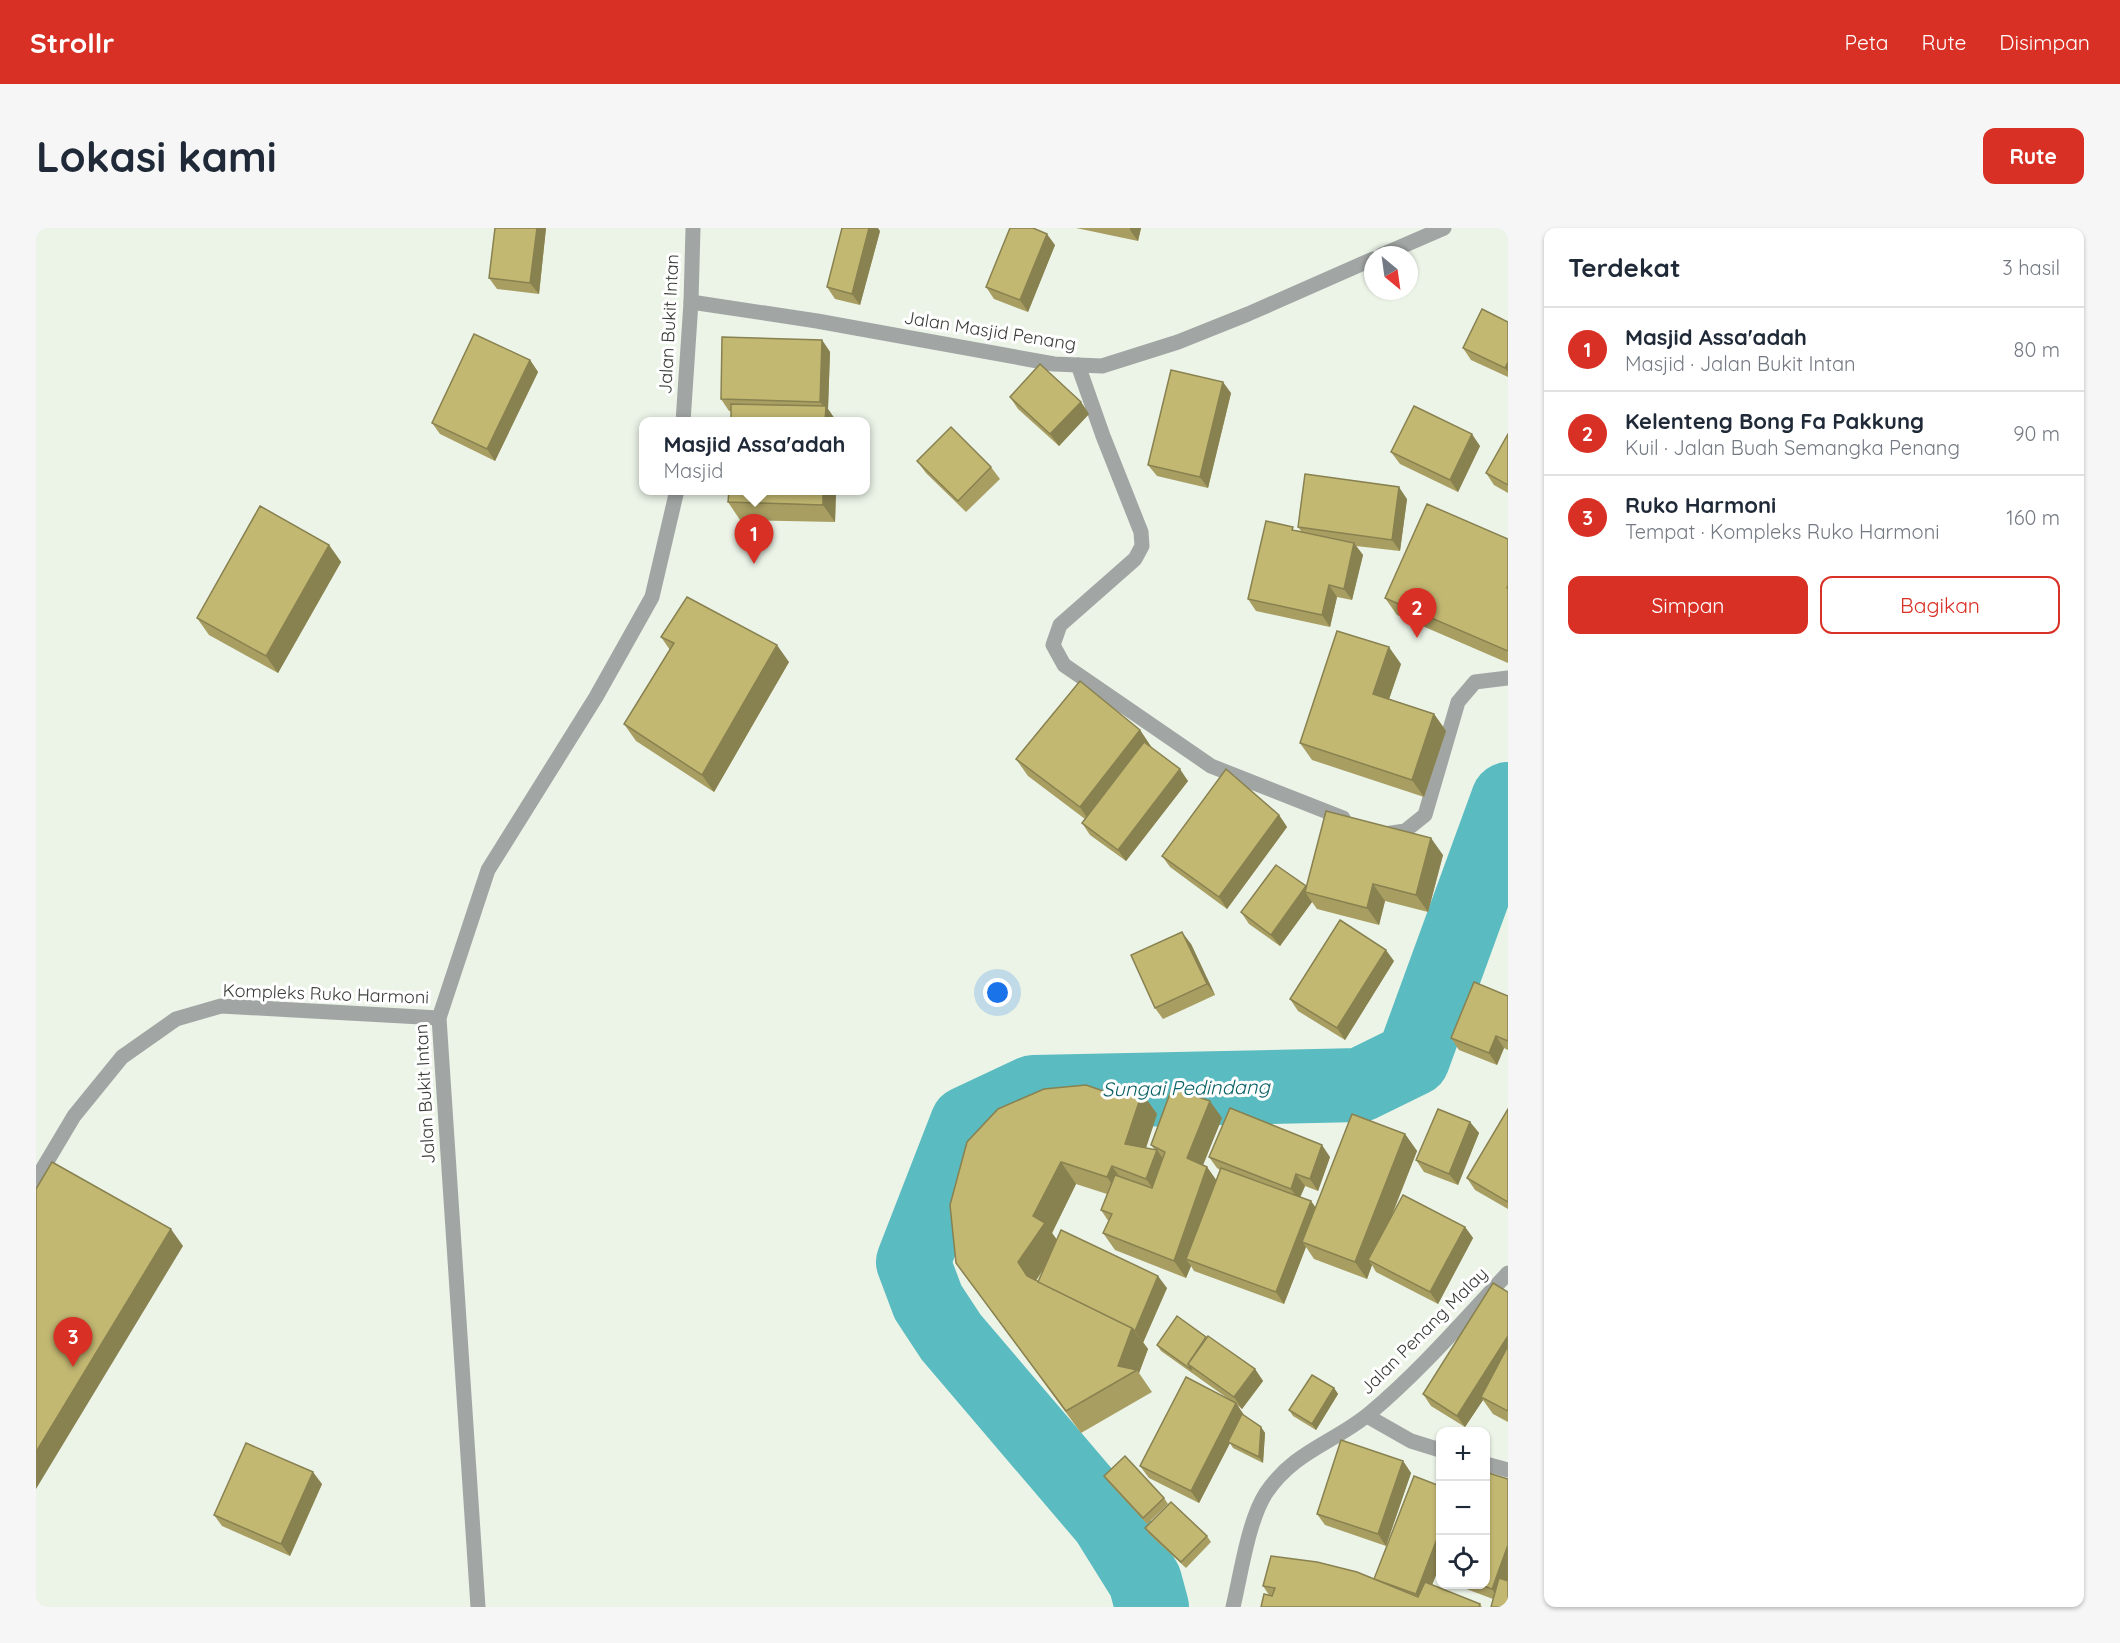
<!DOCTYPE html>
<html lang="id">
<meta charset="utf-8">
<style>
body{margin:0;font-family:Quicksand,sans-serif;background:#f6f6f7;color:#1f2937}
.controls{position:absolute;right:18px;bottom:18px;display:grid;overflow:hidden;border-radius:12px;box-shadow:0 2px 4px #0004}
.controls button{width:54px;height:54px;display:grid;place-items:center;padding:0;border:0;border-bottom:2px solid #e0e1e3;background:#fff;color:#1f2937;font:30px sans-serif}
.compass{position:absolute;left:1328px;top:18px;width:54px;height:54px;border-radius:50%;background:#fff;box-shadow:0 2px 4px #0004;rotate:151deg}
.you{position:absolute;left:962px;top:765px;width:21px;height:21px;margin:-15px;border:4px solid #fff;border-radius:50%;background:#1a73e8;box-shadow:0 0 0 9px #1a73e833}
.badge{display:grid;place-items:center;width:39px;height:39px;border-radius:50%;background:#d93025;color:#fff;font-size:20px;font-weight:700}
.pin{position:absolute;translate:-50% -50px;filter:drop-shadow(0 2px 3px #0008)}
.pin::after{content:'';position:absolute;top:32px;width:21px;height:18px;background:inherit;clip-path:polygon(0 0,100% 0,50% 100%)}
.popup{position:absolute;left:603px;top:189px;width:231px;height:78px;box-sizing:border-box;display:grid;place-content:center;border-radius:12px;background:#fff;filter:drop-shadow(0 2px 4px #0005);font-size:20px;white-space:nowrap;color:#747a83}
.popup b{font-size:22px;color:#1f2937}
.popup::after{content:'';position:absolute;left:50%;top:100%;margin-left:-12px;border:12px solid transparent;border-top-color:#fff}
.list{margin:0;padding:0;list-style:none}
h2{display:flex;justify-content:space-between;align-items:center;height:78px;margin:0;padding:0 24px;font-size:26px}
h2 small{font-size:20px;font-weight:400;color:#747a83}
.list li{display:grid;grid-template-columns:39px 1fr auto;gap:18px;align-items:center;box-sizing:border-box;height:84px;padding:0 24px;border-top:2px solid #e0e1e3}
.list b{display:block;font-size:22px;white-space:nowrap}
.list p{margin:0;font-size:20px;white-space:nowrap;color:#747a83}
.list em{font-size:20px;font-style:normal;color:#747a83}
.actions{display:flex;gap:12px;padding:18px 24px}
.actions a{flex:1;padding:14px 0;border:2px solid #d93025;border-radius:12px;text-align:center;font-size:21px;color:#d93025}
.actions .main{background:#d93025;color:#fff}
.icon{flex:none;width:33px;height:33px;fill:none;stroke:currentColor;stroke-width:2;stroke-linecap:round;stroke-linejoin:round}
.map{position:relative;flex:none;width:1472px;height:1379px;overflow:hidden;border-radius:12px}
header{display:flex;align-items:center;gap:36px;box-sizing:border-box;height:84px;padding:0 30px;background:#d93025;color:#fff}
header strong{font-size:28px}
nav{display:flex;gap:33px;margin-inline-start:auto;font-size:21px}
.intro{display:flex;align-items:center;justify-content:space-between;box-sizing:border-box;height:144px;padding:0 36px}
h1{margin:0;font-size:42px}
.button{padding:15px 27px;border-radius:12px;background:#d93025;color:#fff;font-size:21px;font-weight:700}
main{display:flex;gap:36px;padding:0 36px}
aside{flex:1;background:#fff;border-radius:12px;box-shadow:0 2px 4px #0004}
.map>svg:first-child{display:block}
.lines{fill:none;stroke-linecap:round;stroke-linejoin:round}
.river{stroke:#5abbc0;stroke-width:74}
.minor{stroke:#a1a6a4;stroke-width:15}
.wall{fill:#a89e62;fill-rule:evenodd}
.shaded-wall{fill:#888150}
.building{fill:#c3b872;stroke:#888150;stroke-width:1.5}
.labels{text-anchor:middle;stroke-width:6;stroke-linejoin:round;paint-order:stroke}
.street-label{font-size:18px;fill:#393c38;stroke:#fff}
.water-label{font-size:20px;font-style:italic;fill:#096064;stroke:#fff}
</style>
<header>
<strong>Strollr</strong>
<nav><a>Peta</a><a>Rute</a><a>Disimpan</a></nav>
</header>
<div class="intro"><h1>Lokasi kami</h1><a class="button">Rute</a></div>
<main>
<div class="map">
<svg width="1472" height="1379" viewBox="0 0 1472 1379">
<rect width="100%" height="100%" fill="#ecf4e8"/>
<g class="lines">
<polyline class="river" points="1116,1379 1109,1353 1071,1292 915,1109 892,1074 877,1034 931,895 997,864 1324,857 1377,831 1472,571"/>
<g class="minor">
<polyline points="1346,27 1408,0"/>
<polyline points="655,74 781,93 1018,136 1066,138 1142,114 1212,86 1337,31"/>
<polyline points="1042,137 1067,208 1105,304 1106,318 1099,331 1024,397 1017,417 1028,437 1175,538 1307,590"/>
<polyline points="647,194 655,74 657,0"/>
<polyline points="1349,606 1369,603 1389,587 1422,474 1439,454 1472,450"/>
<polyline points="0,952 38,888 86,829 140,791 185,778 403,790"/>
<polyline points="1331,1188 1375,1213 1404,1222"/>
<polyline points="1450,1236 1472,1242"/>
<polyline points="442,1379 403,790 452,642 560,469 616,369 641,262"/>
<path d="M1197 1379C1205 1346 1212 1293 1230 1265 1258 1223 1298 1215 1334 1185 1384 1143 1427 1093 1472 1045"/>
</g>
</g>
<g class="wall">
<polygon points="459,0 510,0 503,66 461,61 453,50"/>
<polygon points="1040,0 1105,0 1102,13"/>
<polygon points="844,3 824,77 799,71 791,59"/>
<polygon points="1019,17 992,84 958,71 950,59"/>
<polygon points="1472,94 1472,149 1435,132 1427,120"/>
<polygon points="786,112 794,124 792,181 801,194 695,194 695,183 693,183 685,171"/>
<polygon points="494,132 502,144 459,233 404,206 396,195"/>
<polygon points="1195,165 1172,260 1121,248 1112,237"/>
<polygon points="974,169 1045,174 1053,186 1023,218 982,181"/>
<polygon points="1472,206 1472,265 1458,257 1450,245"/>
<polygon points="1444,218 1422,264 1364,236 1355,224"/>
<polygon points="881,233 955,239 964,251 930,284 890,245"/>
<polygon points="693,262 800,262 799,294 704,292 692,274"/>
<polygon points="1371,271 1364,323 1320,318 1327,327 1316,372 1301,369 1294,399 1220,383 1212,371 1259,302 1265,303 1262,299"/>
<polygon points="1472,311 1472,435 1361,387 1349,370"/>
<polygon points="293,317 305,334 242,445 173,407 161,390"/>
<polygon points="625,409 753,434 678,564 600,513 588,496 634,422"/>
<polygon points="1365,436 1353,471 1398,486 1410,503 1388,569 1276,532 1264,515"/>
<polygon points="1104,502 1116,520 1152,553 1090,633 1054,607 1046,595 1049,591 992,548 980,531"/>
<polygon points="1243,587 1251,599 1191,681 1134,639 1126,628"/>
<polygon points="1407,627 1392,684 1349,673 1343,697 1281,681 1276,674 1244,718 1213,696 1205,684 1270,658"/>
<polygon points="1155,716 1179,767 1127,791 1119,780"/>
<polygon points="1358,733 1309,812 1262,783 1254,771"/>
<polygon points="1472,768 1472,822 1468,820 1461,837 1423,822 1415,810"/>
<path d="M1106 865 1121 886 1110 920 1119 922 1115 917 1186 890 1167 937 1171 939 1180 952 1184 942 1181 940 1173 929H1294L1282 963 1269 958 1264 969 1275 973 1280 980 1369 906 1381 923 1355 990 1429 999 1437 1010 1402 1076 1340 1044 1336 1037 1331 1051 1278 1031 1270 1019 1248 1076 1158 1043 1155 1038 1150 1050 1079 1022 1067 1005 1073 994 1065 982 1071 966 1040 956 1016 1005 1021 1012 1131 1060 1107 1114 1112 1121 1103 1145 1116 1164 1045 1205 920 1035 1076 866ZM1010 1038 1002 1054 1000 1053Z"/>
<polygon points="1472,881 1472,981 1439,962 1431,950"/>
<polygon points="1434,894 1443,905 1422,957 1388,944 1380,932"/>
<polygon points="1472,1064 1472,1194 1457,1186 1447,1172 1429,1199 1395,1178 1387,1166"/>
<polygon points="1170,1109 1219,1141 1227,1153 1206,1181 1201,1177 1208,1187 1225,1199 1229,1205 1227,1235 1197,1220 1194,1215 1163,1275 1113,1250 1104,1238 1194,1172 1125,1123 1121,1117"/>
<polygon points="1298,1160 1302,1166 1280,1202 1257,1188 1253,1182"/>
<polygon points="1367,1233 1375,1245 1350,1318 1289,1297 1281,1286"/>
<polygon points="1068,1248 1128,1270 1132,1276 1111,1296 1072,1254"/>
<polygon points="286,1256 254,1328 186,1298 178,1287"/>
<polygon points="1404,1258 1404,1347 1402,1343 1396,1357 1444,1376 1446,1379 1225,1379 1233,1367 1227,1358 1338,1351"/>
<polygon points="1109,1300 1171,1308 1175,1314 1150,1340 1113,1306"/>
<polygon points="1472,1353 1457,1371 1417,1356 1449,1356"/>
</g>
<g class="shaded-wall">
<polygon points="501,0 510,0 503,66 494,55"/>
<polygon points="833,0 842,0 844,3 824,77 816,66"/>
<polygon points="1094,0 1105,0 1102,13 1094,2"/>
<polygon points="1011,6 1019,17 992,84 984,72"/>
<polygon points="786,112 794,124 792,181 801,194 789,194 790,182 784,174"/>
<polygon points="494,132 502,144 459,233 451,221"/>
<polygon points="1472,134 1472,144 1469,140"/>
<polygon points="1187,154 1195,165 1172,260 1164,249"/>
<polygon points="1045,174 1053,186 1023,218 1014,206"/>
<polygon points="1436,206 1444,218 1422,264 1414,252"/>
<polygon points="1363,259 1371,271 1364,323 1356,312"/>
<polygon points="787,262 800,262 799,294 787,277"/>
<polygon points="1318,315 1327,327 1316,372 1308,361"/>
<polygon points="293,317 305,334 242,445 230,428"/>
<polygon points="1293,357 1301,369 1294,399 1286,387"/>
<polygon points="741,417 753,434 678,564 666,547"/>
<polygon points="1353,419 1365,436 1349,483 1337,466"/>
<polygon points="1398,486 1410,503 1388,569 1376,552"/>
<polygon points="1104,502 1116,520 1056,597 1044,579"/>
<polygon points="1144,541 1152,553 1090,633 1082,622"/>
<polygon points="1243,587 1251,599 1191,681 1183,669"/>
<polygon points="1395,610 1407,627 1392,684 1380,667"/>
<polygon points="1337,656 1349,673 1343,697 1331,680"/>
<polygon points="1270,658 1269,664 1276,674 1244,718 1235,707"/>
<polygon points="1146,704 1155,716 1179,767 1171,756"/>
<polygon points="1350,722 1358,733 1309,812 1301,800"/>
<polygon points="1460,808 1468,820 1461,837 1453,825"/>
<polygon points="1106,865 1121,886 1104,938 1089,916"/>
<polygon points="1174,873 1186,890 1163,947 1151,930"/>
<polygon points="1434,894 1443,905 1422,957 1413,946"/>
<polygon points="1369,906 1381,923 1337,1034 1332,1032 1336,1037 1331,1051 1319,1034"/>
<polygon points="1286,917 1294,929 1282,963 1274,951"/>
<polygon points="1121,922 1136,944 1126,973 1110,951"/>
<polygon points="1025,934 1040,956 1016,1005 1024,1016 997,1056 991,1048 982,1034 997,988"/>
<polygon points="1076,938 1091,959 1086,971 1071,949"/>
<polygon points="1171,939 1183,956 1150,1031 1155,1038 1150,1050 1138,1033"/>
<polygon points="1260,946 1269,958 1263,972 1255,961"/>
<polygon points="1275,973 1283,985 1266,1014 1270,1019 1248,1076 1240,1064"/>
<polygon points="1429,999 1437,1010 1402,1076 1394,1064"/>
<polygon points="135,1001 147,1018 0,1261 0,1224"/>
<polygon points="1122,1048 1131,1060 1107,1115 1099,1103"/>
<polygon points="1096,1100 1112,1121 1103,1145 1101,1142 1082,1138"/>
<polygon points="1472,1108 1472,1133 1445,1169 1447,1172 1429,1199 1421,1188"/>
<polygon points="1219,1141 1227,1153 1206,1181 1198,1169"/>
<polygon points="1298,1160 1302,1166 1280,1202 1276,1196"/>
<polygon points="1200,1175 1208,1187 1194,1214 1192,1214 1194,1215 1163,1275 1155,1263"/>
<polygon points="1225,1199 1229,1205 1227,1235 1223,1229"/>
<polygon points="1367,1233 1375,1245 1350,1318 1342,1306"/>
<polygon points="277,1244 286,1256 254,1328 245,1316"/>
<polygon points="1404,1303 1404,1336 1388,1378 1380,1366"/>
<polygon points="1472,1317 1472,1352 1464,1373 1456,1361"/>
</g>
<g class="building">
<polygon points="459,0 501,0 494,55 453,50"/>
<polygon points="806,0 833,0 816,66 791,59"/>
<polygon points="974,0 997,0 1011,6 984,72 950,59"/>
<polygon points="1446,81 1472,94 1472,134 1469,140 1427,120"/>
<polygon points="438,106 494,132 451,221 396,195"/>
<polygon points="686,109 786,112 784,174 685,171"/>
<polygon points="1004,136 1045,174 1014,206 974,169"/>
<polygon points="1135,142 1187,154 1164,249 1112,237"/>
<polygon points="695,176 790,178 789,194 695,194"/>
<polygon points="1378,178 1436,206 1414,252 1355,224"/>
<polygon points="915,199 955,239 922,273 881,233"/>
<polygon points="1472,206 1472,257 1450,245"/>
<polygon points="1269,246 1363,259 1356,312 1262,299"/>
<polygon points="693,262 787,262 787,277 692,274"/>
<polygon points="1391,276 1472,311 1472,357 1471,360 1472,361 1472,423 1349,370"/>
<polygon points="224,278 293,317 230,428 161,390"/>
<polygon points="1230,293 1257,299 1256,302 1318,315 1308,361 1293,357 1286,387 1212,371"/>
<polygon points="651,369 741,417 666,547 588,496 638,415 625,409"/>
<polygon points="1301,403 1353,419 1337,466 1398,486 1376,552 1264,515"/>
<polygon points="1044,453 1104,502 1044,579 980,531"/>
<polygon points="1108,514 1144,541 1082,622 1046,595"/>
<polygon points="1190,541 1243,587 1183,669 1126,628"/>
<polygon points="1290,583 1395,610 1380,667 1337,656 1331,680 1269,664"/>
<polygon points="1240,637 1270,658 1235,707 1205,684"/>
<polygon points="1304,692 1350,722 1301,800 1254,771"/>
<polygon points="1146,704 1171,756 1119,780 1095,727"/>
<polygon points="1438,754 1472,768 1472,813 1460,808 1453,825 1415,810"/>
<polygon points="1080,856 1106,865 1089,916 1121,922 1110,951 1076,938 1071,949 1025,934 997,988 1009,995 982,1034 991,1048 1096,1100 1082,1138 1101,1142 1030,1183 920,1035 914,977 931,914 962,881 1008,861 1050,857 1076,866"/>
<polygon points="1136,860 1174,873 1151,930 1171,939 1138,1033 1067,1005 1076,986 1065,982 1079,947 1116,960 1129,924 1115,917"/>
<polygon points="1194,880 1286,917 1274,951 1260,946 1255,961 1173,929"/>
<polygon points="1402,881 1434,894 1413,946 1380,932"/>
<polygon points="1472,881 1472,974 1431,950"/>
<polygon points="1316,886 1369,906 1319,1034 1266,1014"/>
<polygon points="16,934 135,1001 0,1224 0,961"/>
<polygon points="1185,940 1275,973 1240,1064 1150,1031"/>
<polygon points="1367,967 1429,999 1394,1064 1332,1032"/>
<polygon points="1025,1002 1122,1048 1099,1103 1096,1100 1002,1054"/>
<polygon points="1457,1055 1472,1064 1472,1108 1421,1188 1387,1166"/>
<polygon points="1141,1088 1170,1109 1152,1136 1156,1142 1121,1117"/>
<polygon points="1172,1108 1219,1141 1198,1169 1152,1136"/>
<polygon points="1472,1118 1472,1183 1445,1169"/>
<polygon points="1276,1147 1298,1160 1276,1196 1253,1182"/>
<polygon points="1150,1149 1200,1175 1155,1263 1104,1238"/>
<polygon points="1206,1186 1225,1199 1223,1229 1192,1214"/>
<polygon points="1305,1212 1367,1233 1342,1306 1281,1286"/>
<polygon points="210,1215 277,1244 245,1316 178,1287"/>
<polygon points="1089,1228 1128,1270 1107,1290 1068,1248"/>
<polygon points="1449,1244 1472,1251 1472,1317 1456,1361 1442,1356 1449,1356"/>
<polygon points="1378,1248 1404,1258 1404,1303 1380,1366 1338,1351"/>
<polygon points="1135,1274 1171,1308 1145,1334 1109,1300"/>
<polygon points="1235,1328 1281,1334 1321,1344 1382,1369 1389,1354 1444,1376 1443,1379 1225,1379 1228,1366 1236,1368 1239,1360 1227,1358"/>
<polygon points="1404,1333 1404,1343 1401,1342"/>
<polygon points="1463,1350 1472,1353 1472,1379 1455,1379"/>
</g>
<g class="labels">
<g class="street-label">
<text transform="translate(633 96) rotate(-87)" y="6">Jalan Bukit Intan</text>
<text transform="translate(954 103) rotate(9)" y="6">Jalan Masjid Penang</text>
<text transform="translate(290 766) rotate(2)" y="6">Kompleks Ruko Harmoni</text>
<text transform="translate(389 866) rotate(-93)" y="6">Jalan Bukit Intan</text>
<text transform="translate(1388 1103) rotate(-45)" y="6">Jalan Penang Malay</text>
</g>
<g class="water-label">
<text transform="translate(1150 860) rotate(-1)" y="7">Sungai Pedindang</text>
</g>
</g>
</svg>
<div class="controls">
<button>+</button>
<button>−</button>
<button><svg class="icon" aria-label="locate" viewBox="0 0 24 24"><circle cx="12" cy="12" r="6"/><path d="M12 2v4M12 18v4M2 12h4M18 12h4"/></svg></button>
</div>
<svg class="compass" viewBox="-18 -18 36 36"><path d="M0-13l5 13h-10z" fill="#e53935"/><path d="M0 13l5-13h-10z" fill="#747a83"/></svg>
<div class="you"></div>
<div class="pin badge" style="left:718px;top:336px">1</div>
<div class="popup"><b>Masjid Assa'adah</b>Masjid</div>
<div class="pin badge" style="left:1381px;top:410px">2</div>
<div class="pin badge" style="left:37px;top:1139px">3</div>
</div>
<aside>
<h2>Terdekat<small>3 hasil</small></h2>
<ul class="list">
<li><span class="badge">1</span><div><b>Masjid Assa'adah</b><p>Masjid · Jalan Bukit Intan</p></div><em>80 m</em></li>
<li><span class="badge">2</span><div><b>Kelenteng Bong Fa Pakkung</b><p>Kuil · Jalan Buah Semangka Penang</p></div><em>90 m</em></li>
<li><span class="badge">3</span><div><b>Ruko Harmoni</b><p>Tempat · Kompleks Ruko Harmoni</p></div><em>160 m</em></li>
</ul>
<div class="actions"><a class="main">Simpan</a><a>Bagikan</a></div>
</aside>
</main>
